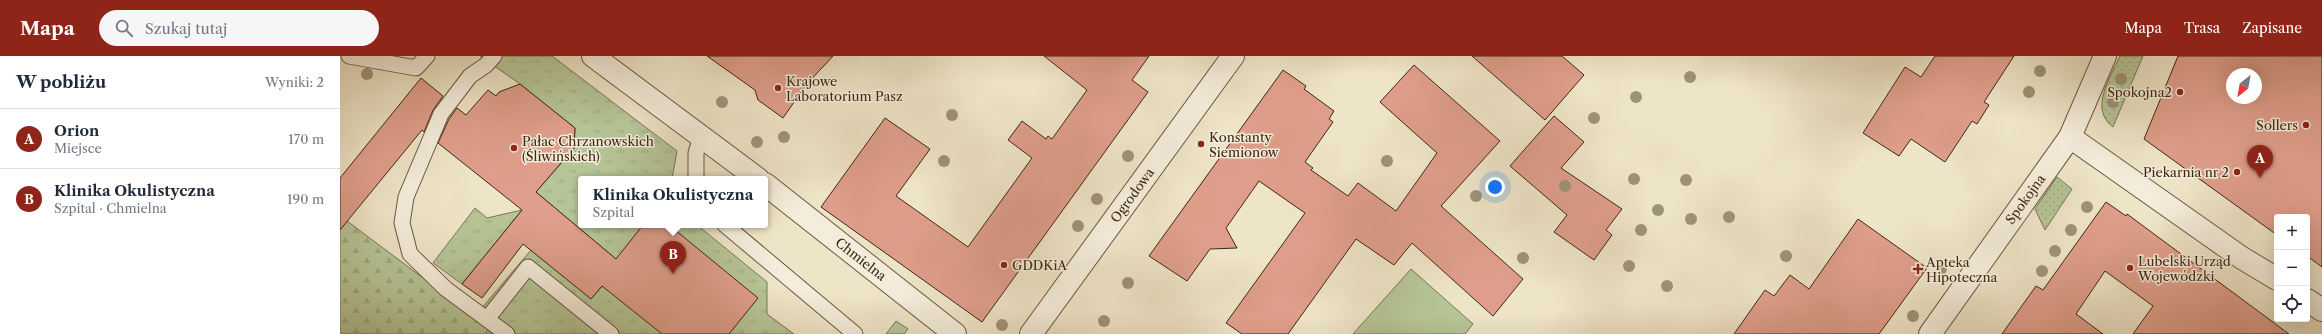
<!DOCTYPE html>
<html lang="pl">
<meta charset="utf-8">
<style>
body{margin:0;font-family:"Libre Caslon Text",serif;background:#f6f6f7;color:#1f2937}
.controls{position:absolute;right:12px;bottom:12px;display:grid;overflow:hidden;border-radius:4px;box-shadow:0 4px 16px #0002}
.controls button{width:36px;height:36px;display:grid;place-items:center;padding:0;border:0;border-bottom:1px solid #e0e1e3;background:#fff;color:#1f2937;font:20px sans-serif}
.compass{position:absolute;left:1886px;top:12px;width:36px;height:36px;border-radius:50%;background:#fff;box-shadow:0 4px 16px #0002;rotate:211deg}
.you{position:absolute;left:1155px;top:131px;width:14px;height:14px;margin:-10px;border:3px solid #fff;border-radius:50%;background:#1a73e8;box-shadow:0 0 0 6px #1a73e833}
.badge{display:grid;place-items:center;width:26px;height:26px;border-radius:50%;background:#8f2418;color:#fff;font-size:13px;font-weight:700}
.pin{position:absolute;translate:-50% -33px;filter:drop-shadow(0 1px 2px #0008)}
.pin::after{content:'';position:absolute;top:21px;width:14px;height:12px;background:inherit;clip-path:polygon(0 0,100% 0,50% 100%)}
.popup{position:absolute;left:238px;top:120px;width:190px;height:52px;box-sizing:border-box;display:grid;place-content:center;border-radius:4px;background:#fff;filter:drop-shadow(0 1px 3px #0005);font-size:13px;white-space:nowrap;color:#747a83}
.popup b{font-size:15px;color:#1f2937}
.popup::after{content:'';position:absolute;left:50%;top:100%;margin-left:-8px;border:8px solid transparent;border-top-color:#fff}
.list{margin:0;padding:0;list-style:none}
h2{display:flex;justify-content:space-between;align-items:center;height:52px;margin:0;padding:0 16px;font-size:17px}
h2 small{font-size:13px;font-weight:400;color:#747a83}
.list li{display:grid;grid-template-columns:26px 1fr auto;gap:12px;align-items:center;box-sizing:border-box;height:60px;padding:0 16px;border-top:1px solid #e0e1e3}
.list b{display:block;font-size:15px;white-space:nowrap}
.list p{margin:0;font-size:13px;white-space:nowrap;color:#747a83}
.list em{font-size:13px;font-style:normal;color:#747a83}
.icon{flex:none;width:22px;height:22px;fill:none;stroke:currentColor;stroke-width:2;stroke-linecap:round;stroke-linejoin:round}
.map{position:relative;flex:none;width:1982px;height:278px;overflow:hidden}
header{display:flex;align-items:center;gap:24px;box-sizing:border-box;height:56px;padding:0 20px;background:#8f2418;color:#fff}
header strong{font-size:19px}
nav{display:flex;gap:22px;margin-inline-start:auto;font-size:14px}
.search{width:280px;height:36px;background:#f6f6f7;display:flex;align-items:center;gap:10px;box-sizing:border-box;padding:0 14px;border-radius:22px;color:#747a83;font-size:15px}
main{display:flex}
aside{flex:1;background:#fff}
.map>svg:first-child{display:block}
.grass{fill:url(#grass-dots);stroke:#7a7654}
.forest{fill:url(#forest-firs);stroke:#7a7654}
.park{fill:url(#park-tufts);stroke:#7a7654}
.pitch{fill:#b6c597;stroke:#7a7654}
.building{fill:#df9e8b;stroke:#3f2712;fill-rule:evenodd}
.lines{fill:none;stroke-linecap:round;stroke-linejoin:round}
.lane-casing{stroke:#6b563f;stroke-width:17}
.street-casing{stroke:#6b563f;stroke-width:24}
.lane{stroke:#f4eddb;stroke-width:15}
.street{stroke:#f4eddb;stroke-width:22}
.tree{fill:#9e9276}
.poi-dot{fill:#8f2418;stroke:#f4eddb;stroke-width:1.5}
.labels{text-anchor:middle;stroke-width:3;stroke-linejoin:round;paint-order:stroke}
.poi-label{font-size:13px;fill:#3f2712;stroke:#f4eddb;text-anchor:start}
.street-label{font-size:13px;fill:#3f2712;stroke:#f4eddb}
</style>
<header>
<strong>Mapa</strong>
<div class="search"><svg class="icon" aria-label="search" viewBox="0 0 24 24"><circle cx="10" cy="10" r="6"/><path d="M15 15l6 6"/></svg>Szukaj tutaj</div>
<nav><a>Mapa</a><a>Trasa</a><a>Zapisane</a></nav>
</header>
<main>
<aside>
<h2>W pobliżu<small>Wyniki: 2</small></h2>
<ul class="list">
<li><span class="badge">A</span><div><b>Orion</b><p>Miejsce</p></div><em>170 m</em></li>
<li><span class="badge">B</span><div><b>Klinika Okulistyczna</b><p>Szpital · Chmielna</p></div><em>190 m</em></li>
</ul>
</aside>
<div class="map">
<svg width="1982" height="278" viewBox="0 0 1982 278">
<defs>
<pattern id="grass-dots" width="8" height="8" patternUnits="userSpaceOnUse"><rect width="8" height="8" fill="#b6c597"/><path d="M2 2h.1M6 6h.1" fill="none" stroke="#9ea981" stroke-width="1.8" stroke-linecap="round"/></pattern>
<pattern id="forest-firs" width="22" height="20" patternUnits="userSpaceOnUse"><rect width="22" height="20" fill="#b6c597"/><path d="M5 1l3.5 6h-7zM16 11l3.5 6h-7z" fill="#9ea981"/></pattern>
<pattern id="park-tufts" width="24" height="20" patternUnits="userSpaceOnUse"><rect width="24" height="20" fill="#b6c597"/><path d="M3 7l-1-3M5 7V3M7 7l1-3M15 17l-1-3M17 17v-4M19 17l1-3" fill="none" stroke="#9ea981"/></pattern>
</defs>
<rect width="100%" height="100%" fill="#eee4c7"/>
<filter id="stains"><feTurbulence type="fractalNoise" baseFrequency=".005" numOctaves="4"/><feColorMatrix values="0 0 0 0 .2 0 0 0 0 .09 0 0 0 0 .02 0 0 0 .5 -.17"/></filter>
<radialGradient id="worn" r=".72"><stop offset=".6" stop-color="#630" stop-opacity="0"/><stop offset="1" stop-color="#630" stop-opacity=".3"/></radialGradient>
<g class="grass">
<path d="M1780 0H1803L1773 71C1749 53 1770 22 1780 0Z"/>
<polygon points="1717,121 1732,133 1705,174 1695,153"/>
</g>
<polygon class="forest" points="7,165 158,278 0,278 0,174"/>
<g class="park">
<polygon points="140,0 212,0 337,95 332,123 241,123 241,169 357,169 427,226 427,258 454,278 158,278 135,260 191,194 251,243 262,230 276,203 196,136 238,88 234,85 235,72 180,28"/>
<polygon points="135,152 147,162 182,154 122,228 93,207"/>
<polygon points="556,265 568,273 564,278 546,278"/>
</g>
<polygon class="pitch" points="1071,213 1133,268 1125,278 1013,278"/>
<g class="building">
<polygon points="367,0 493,0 466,29 443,62 418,44 415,34"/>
<polygon points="704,0 809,0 792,24 808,36 642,266 481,151 545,62 590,93 556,140 628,191 692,102 668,84 682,65 706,83 708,80 712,83 747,34"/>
<polygon points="1132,0 1222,0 1244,19 1205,64"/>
<polygon points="1595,0 1674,0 1644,46 1649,49 1637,68 1632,65 1605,106 1571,83 1559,100 1523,77 1565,11 1581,21"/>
<path d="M1838 0H1982V211L1967 200V161H1937V179L1804 83ZM1892 18H1916V42H1892Z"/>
<polygon points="1074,9 1160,85 1101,150 1183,223 1153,260 1072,187 1054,209 1016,183 948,278 902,278 886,267 965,157 919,125 886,172 897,192 870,193 847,225 809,200 943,14 966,30 964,33 994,55 989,63 993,66 965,106 973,112 971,114 1008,140 1018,127 1056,155 1097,97 1040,46"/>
<polygon points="81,22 103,40 93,54 84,76 82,74 0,174 0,122"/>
<polygon points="180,28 235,72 234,92 196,136 276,203 303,169 329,169 418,242 389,278 322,278 262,230 251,243 183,188 142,242 122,228 182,154 98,87 109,63 117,52 126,59 148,34 156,40 159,36"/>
<polygon points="1214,60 1244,86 1221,112 1282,153 1266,174 1272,179 1254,204 1214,176 1227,159 1170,110"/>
<polygon points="1766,146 1786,160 1787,158 1949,278 1793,278 1813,250 1765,215 1736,258 1763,278 1662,278 1696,230 1703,234"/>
<polygon points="1518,163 1587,212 1539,278 1394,278 1425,234 1434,240 1450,219 1469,233"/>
</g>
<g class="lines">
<defs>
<g id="lane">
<polyline points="9,0 76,12 87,0"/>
<polyline points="154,0 146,9 130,20 101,58 66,141 62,167 70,198 106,233 167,278"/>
<polyline points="356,123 356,97 361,80"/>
<polyline points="385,169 515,278"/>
<polyline points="147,263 188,211 271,278"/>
</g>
<g id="street">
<polyline points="253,0 418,123"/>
<polyline points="1730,81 1902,202 1937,223"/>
<polyline points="425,128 615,278"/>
<polyline points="1967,244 1982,254"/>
<polyline points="691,278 893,0"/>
<polyline points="1590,278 1730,81 1765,0"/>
</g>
</defs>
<use href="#lane" class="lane-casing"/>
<use href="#street" class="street-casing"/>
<use href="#lane" class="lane"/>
<use href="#street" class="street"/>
</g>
<g class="tree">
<circle cx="1700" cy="15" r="6"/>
<circle cx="27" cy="18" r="6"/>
<circle cx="1350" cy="21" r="6"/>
<circle cx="1781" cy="23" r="6"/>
<circle cx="1689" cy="36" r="6"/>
<circle cx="1296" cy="41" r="6"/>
<circle cx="382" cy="46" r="6"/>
<circle cx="1773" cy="46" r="6"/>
<circle cx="612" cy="59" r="6"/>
<circle cx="1254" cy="62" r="6"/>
<circle cx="444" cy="81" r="6"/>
<circle cx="417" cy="86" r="6"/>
<circle cx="788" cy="100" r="6"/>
<circle cx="604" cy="105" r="6"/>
<circle cx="1047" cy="105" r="6"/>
<circle cx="1294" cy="123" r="6"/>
<circle cx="1346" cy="124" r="6"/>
<circle cx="1225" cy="130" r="6"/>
<circle cx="1136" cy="140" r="6"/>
<circle cx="757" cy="143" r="6"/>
<circle cx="1747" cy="151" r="6"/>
<circle cx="1318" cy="154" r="6"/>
<circle cx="1389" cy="161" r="6"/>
<circle cx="1351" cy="163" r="6"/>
<circle cx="738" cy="170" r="6"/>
<circle cx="1301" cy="174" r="6"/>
<circle cx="1731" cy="174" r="6"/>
<circle cx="1715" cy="195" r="6"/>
<circle cx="1446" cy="200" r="6"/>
<circle cx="1183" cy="202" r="6"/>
<circle cx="1289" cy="210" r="6"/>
<circle cx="1601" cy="213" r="6"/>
<circle cx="1702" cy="215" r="6"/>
<circle cx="788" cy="227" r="6"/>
<circle cx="1327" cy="230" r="6"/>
<circle cx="1573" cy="260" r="6"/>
<circle cx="764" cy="265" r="6"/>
<circle cx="662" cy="269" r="6"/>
</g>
<g class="poi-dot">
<circle cx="438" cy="32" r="4"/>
<circle cx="1840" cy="36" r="4"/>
<circle cx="1966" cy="69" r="4"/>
<circle cx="861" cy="88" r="4"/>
<circle cx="174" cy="92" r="4"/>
<circle cx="1897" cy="116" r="4"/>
<circle cx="664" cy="209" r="4"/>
<circle cx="1790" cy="212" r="4"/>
<path d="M1576 207h4v4h4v4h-4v4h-4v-4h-4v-4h4z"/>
</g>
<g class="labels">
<g class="poi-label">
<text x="446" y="30">Krajowe<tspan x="446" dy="15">Laboratorium Pasz</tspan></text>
<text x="1832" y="41" text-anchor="end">Spokojna2</text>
<text x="1958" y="74" text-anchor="end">Sollers</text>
<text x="869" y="86">Konstanty<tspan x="869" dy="15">Siemionow</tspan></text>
<text x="182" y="90">Pałac Chrzanowskich<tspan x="182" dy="15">(Śliwińskich)</tspan></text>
<text x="1889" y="121" text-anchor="end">Piekarnia nr 2</text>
<text x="1798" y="210">Lubelski Urząd<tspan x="1798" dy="15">Wojewódzki</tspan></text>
<text x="1586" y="211">Apteka<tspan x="1586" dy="15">Hipoteczna</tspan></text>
<text x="672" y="214">GDDKiA</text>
</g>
<g class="street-label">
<text transform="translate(792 139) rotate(-54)" y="5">Ogrodowa</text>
<text transform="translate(1685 143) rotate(-54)" y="5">Spokojna</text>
<text transform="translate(521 203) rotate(38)" y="5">Chmielna</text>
</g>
</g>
<rect width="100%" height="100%" filter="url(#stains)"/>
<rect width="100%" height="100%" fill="url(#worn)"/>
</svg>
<div class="controls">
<button>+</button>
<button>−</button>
<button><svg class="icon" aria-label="locate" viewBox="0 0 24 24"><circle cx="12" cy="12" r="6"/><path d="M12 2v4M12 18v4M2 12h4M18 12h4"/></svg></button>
</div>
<svg class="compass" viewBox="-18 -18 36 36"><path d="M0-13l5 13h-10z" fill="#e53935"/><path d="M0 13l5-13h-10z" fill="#747a83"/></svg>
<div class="you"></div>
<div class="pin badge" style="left:1920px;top:122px">A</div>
<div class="pin badge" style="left:333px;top:218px">B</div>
<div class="popup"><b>Klinika Okulistyczna</b>Szpital</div>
</div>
</main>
